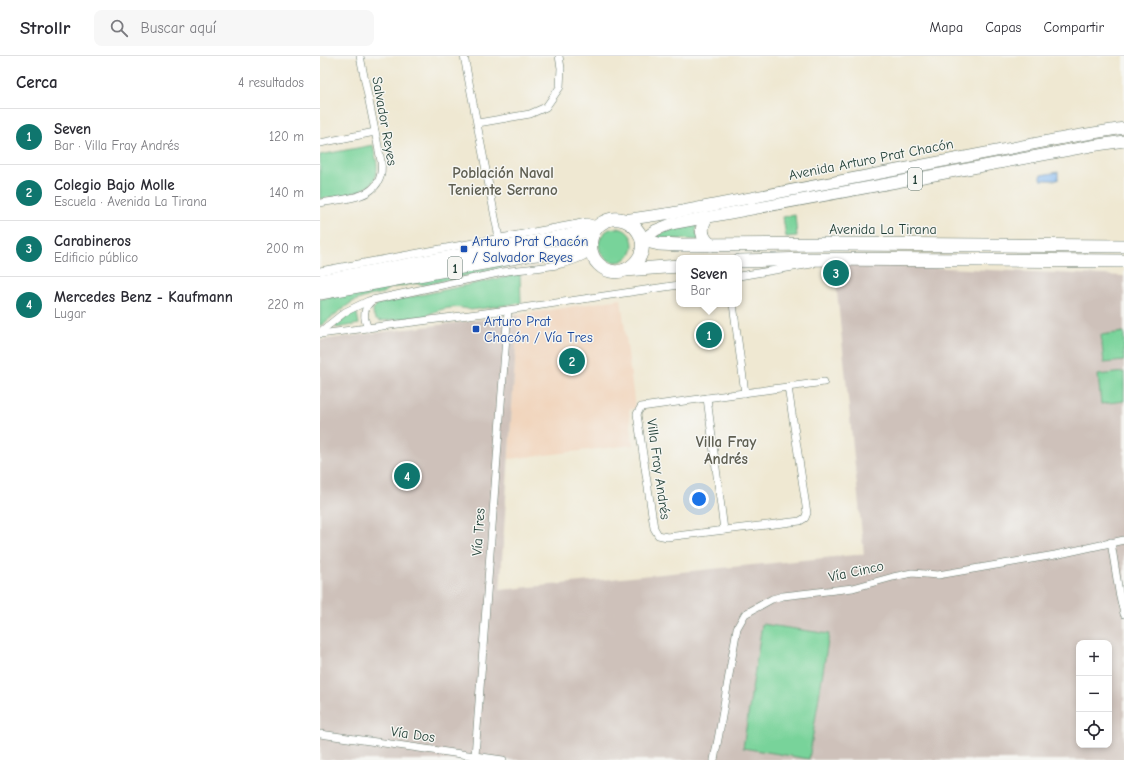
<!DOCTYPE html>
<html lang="es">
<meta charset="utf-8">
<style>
body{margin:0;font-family:"Comic Neue",sans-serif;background:#f7f7f7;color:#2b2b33}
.controls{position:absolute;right:12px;bottom:12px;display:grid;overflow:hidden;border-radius:8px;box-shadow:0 2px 6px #0003}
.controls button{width:36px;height:36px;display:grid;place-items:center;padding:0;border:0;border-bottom:1px solid #e1e1e2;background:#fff;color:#2b2b33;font:20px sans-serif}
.you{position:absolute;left:379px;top:443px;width:14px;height:14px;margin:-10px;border:3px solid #fff;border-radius:50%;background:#1a73e8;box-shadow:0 0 0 6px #1a73e833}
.badge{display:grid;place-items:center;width:26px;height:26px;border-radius:50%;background:#0f766e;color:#fff;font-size:13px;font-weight:700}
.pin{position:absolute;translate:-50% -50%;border:2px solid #fff;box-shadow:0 1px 4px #0006}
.popup{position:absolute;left:356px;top:199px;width:66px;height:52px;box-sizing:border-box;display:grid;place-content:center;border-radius:8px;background:#fff;filter:drop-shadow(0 1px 3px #0005);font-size:13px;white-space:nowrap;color:#7c7c81}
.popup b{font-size:15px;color:#2b2b33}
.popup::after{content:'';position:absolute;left:50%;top:100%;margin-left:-8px;border:8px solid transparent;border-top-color:#fff}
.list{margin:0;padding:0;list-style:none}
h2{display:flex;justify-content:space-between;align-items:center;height:52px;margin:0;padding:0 16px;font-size:17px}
h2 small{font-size:13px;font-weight:400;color:#7c7c81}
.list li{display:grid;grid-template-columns:26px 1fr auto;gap:12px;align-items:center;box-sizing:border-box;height:56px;padding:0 16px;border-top:1px solid #e1e1e2}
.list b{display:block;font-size:15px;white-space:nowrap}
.list p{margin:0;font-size:13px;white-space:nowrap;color:#7c7c81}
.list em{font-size:13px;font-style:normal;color:#7c7c81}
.icon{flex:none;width:22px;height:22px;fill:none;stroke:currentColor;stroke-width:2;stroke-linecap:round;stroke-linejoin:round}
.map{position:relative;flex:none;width:804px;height:704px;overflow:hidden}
header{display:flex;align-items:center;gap:24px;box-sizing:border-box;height:56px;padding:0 20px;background:#fff;border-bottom:1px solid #e1e1e2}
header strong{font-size:19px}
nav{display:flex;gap:22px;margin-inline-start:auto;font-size:14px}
.search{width:280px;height:36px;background:#f7f7f7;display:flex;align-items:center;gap:10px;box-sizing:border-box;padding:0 14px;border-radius:8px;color:#7c7c81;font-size:15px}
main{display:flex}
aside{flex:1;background:#fff}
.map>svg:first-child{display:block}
.built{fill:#f1d5bd}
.industrial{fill:#cec1ba;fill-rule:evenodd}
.green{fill:#78d39a;stroke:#4c8867}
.water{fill:#83b7f1;stroke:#517a92}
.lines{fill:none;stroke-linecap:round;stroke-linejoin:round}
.street-casing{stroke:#68796b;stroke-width:8}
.primary-casing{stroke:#68796b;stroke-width:12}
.highway-casing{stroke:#68796b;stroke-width:14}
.street{stroke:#fff;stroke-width:7}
.primary{stroke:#fff;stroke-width:11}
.highway{stroke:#fff;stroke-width:13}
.transit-dot{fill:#1a4fb4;stroke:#f6f6f2;stroke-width:1.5}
.labels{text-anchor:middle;stroke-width:3;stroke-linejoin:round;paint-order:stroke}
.shield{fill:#f6f6f2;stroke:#60746d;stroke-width:1}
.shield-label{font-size:13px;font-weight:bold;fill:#1f3d34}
.street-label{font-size:14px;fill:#1f3d34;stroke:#f6f6f2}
.transit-label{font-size:14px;fill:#164399;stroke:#f6f6f2;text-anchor:start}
.neighbourhood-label{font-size:15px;font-weight:bold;fill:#5f5f52;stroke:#f6f6f2}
</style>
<header>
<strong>Strollr</strong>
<div class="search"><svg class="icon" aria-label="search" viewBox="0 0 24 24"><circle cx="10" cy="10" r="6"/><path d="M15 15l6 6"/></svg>Buscar aquí</div>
<nav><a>Mapa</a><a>Capas</a><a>Compartir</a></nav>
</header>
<main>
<aside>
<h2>Cerca<small>4 resultados</small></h2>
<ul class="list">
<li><span class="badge">1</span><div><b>Seven</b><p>Bar · Villa Fray Andrés</p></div><em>120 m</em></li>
<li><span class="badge">2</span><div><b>Colegio Bajo Molle</b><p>Escuela · Avenida La Tirana</p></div><em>140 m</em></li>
<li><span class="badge">3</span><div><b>Carabineros</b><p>Edificio público</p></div><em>200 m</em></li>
<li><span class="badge">4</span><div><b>Mercedes Benz - Kaufmann</b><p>Lugar</p></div><em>220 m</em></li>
</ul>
</aside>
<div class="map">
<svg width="804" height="704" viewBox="0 0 804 704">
<rect width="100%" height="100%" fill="#f6f6f2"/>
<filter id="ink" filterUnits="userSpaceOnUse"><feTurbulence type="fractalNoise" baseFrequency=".025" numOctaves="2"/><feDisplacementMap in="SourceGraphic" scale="8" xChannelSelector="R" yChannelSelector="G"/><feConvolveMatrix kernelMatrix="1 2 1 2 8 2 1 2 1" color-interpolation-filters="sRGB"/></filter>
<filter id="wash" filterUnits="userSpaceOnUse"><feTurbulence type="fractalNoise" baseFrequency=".012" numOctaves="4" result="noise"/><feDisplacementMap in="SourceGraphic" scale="16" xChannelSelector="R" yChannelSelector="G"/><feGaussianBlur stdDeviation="0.9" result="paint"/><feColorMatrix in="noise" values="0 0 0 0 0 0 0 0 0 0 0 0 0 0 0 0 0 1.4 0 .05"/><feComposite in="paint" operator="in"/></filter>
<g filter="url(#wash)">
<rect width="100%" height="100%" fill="#efe8d2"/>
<polygon class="built" points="301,243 315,352 309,354 313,389 189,403 198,259"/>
<path class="industrial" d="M514 207 804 220V704H0V284L198 259 180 534 544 498ZM759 587H789V689H759Z"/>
<g class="green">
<path d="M53 89C54 97 58 106 57 114 56 139 19 139 0 143V99Z"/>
<polygon points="475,159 477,180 466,181 463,161"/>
<polygon points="377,169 376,176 379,184 336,182 346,175"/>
<circle cx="296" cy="189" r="17"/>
<polygon points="264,183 262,188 195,197 194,194"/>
<polygon points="255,200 248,204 206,207 205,203"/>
<polygon points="193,206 194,209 104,229 98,227 69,232 63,237 49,240 32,246 0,270 0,243"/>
<path d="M200 218 201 247 151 254C138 249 118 252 107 260L61 265C54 263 53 260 53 253L58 248Z"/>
<polygon points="34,255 37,257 39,268 16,272 16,269"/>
<polygon points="804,276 804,305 784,307 781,279"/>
<polygon points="804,316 804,345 781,348 778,319"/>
<polygon points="442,568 509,578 489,703 423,692"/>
</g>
<polygon class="water" points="738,116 738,124 721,124 721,119"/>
</g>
<g filter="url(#ink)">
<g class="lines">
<defs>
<g id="street">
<polyline points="144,0 179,182"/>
<polyline points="158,67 210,58 226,51 240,31 241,12 239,0"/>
<polyline points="0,87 55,76"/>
<path d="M0 147C28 142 66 143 61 105L40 0"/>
<polyline points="0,215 257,168 266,166 277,169"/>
<polyline points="419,220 492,208"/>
<polyline points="413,248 425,337"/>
<path d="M48 272C43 262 43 251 53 244"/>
<path d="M0 276 25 256 48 245 183 216C212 211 244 213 269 197"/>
<polyline points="0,278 188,254 359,229"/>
<polyline points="468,331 487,457 485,462 480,465 347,481 338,479 334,472 317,358 321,351 504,326"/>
<polyline points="387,342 404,474"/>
<polyline points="791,486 799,536 804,558"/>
<polyline points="0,678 183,704"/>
<polyline points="155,700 188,254"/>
<polyline points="394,704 399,678 417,572 425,558 452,543 463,540 533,532 573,521 592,517 618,519 735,499 804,484"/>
</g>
<g id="primary">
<polyline points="304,164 352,157 749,81 804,72"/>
<polyline points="322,184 336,174 351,168 771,90 804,85"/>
</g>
<g id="highway">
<path d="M386 162C380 172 381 182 391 189"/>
<path d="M277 171C256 198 290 231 314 208 338 185 306 148 279 169"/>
<polyline points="322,184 339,188 360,189 519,188 804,190"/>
<polyline points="419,205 488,203 804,205"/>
<polyline points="305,214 359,210"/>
<polyline points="0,225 252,179 277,171"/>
<polyline points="0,237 208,199 255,194 271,196"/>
</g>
</defs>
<use href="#street" class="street-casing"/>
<use href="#primary" class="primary-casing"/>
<use href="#highway" class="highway-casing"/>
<use href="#street" class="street"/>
<use href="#primary" class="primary"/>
<use href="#highway" class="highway"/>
</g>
</g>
<g class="transit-dot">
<rect x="140" y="189" width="8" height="8" rx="2"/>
<rect x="152" y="269" width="8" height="8" rx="2"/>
</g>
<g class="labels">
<g class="shield">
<rect x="588" y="112" width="14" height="22" rx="3"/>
<rect x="128" y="201" width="14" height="22" rx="3"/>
</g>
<g class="shield-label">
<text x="595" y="128">1</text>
<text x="135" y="217">1</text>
</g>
<g class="street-label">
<text transform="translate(65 65) rotate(80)" y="5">Salvador Reyes</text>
<text transform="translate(551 103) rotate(-11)" y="5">Avenida Arturo Prat Chacón</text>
<text x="563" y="178">Avenida La Tirana</text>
<text transform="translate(339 413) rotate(82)" y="5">Villa Fray Andrés</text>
<text transform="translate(158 476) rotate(-86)" y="5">Vía Tres</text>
<text transform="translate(536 515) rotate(-12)" y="5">Vía Cinco</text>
<text transform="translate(93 678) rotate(8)" y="5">Vía Dos</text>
</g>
<g class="transit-label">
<text x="152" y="190">Arturo Prat Chacón<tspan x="152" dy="16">/ Salvador Reyes</tspan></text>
<text x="164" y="270">Arturo Prat<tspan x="164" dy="16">Chacón / Vía Tres</tspan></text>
</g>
<g class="neighbourhood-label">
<text x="183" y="122">Población Naval<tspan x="183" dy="17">Teniente Serrano</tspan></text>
<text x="406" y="391">Villa Fray<tspan x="406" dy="17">Andrés</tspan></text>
</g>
</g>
</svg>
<div class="controls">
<button>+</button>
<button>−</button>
<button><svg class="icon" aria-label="locate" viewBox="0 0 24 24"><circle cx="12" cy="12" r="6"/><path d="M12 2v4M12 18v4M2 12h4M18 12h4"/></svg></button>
</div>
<div class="you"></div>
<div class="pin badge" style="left:389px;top:279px">1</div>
<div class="popup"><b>Seven</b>Bar</div>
<div class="pin badge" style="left:252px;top:305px">2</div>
<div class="pin badge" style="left:516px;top:217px">3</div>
<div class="pin badge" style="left:87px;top:420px">4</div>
</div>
</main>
